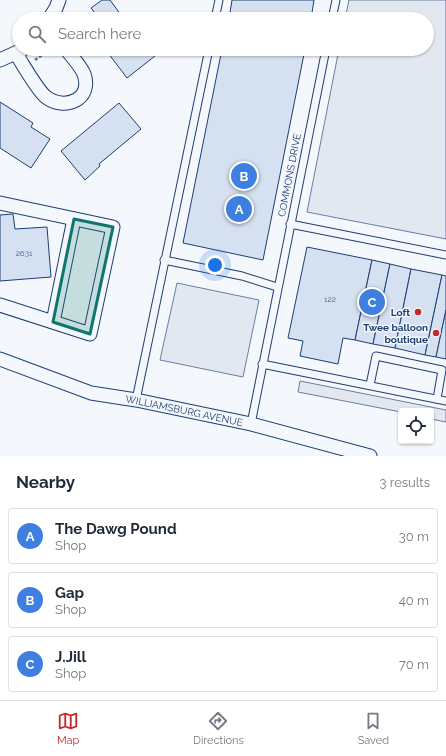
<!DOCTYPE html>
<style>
body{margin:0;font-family:Raleway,sans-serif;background:#f6f6f7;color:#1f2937}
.controls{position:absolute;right:12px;bottom:12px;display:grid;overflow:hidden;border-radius:4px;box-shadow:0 1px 3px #0004}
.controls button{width:36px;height:36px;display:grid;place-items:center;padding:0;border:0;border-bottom:1px solid #e0e1e3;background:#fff;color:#1f2937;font:20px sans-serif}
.you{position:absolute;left:215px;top:265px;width:14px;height:14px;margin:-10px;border:3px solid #fff;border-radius:50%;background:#1a73e8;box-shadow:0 0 0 6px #1a73e833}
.badge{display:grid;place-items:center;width:26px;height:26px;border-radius:50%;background:#c62828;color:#fff;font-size:13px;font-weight:700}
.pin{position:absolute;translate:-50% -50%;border:2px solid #fff;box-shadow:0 1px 4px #0006}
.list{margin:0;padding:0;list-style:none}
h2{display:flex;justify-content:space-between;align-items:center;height:52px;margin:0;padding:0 16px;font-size:17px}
h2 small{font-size:13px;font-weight:400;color:#747a83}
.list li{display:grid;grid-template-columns:26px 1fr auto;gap:12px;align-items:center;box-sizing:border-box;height:56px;margin:0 8px 8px;padding:0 8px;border:1px solid #e0e1e3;border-radius:4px}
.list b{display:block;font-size:15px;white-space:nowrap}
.list p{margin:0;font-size:13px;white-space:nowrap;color:#747a83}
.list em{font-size:13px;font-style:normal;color:#747a83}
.icon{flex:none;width:22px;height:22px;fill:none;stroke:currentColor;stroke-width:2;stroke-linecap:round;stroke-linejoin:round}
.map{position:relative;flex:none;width:446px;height:456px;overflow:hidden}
.search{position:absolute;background:#fff;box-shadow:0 1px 3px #0004;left:12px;right:12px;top:12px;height:44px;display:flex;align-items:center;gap:10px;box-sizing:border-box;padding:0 14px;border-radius:22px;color:#747a83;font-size:15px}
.sheet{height:244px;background:#fff}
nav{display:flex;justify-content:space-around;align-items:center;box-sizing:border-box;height:56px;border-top:1px solid #e0e1e3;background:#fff;font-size:11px;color:#747a83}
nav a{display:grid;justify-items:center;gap:2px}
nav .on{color:#c62828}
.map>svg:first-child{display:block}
.parking{fill:#e3e8f0;stroke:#687fa3}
.building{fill:#d5e0f0;stroke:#1d3f73}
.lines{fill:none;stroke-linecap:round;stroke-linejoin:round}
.service-casing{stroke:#1d3f73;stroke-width:9}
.minor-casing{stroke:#1d3f73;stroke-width:15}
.path{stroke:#5e769c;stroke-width:2.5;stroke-dasharray:3 2;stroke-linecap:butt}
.service{stroke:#f4f7fb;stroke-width:7}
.minor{stroke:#f4f7fb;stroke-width:13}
.marked{fill:#0f766e;fill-opacity:0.2;stroke:#0f766e;stroke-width:3;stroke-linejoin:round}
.poi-dot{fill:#c62828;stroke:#f4f7fb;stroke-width:1.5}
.labels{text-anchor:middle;stroke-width:3;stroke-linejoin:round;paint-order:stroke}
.number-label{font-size:8px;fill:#4b6792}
.street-label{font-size:10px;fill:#1d3f73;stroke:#f4f7fb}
.poi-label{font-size:10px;font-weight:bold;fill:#1d3f73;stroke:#f4f7fb;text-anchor:end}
</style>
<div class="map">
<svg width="446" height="456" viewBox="0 0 446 456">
<rect width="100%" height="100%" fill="#f4f7fb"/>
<g class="parking">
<polygon points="349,0 446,0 446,239 307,212 339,49 427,49 427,19 345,19"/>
<polygon points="177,283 259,300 243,377 160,360"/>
<polygon points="300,381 446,410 446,422 431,419 431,411 401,411 401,412 298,392"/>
</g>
<g class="building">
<polygon points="102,0 110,0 124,19 127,19 87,19 95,13 91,8"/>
<polygon points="232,0 314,0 311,19 229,19"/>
<polygon points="105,49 150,49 155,56 127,78"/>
<polygon points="222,49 305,49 263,260 183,243"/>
<polygon points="0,102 33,123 31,127 50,139 31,168 0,148"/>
<polygon points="119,103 141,129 99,164 100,166 85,180 61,151"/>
<polygon points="13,214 15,229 47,227 51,277 0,281 0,215"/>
<polygon points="307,247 372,260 355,340 343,338 338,364 300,356 303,341 288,338"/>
<polygon points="372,260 390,264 373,344 355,340"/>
<polygon points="390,264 411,269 395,348 373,344"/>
<polygon points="411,269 442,275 425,355 395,348"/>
<polygon points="442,275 446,276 446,310 436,357 425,355"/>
<polygon points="446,310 446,359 436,357"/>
</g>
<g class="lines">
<defs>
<g id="service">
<polyline points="215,19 219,0"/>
<polyline points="332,19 336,0"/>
<polyline points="290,224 446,255"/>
<polyline points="164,260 242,276 277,287"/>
<polyline points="262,364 446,401"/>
<polyline points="370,385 376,356 442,370 437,399"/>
<polyline points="136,400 209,49"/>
<polyline points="251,424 326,49"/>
</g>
<g id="minor">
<polyline points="49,19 56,8 59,0"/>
<path d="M16 54C23 64 37 90 46 97 64 111 93 100 84 74 80 65 72 57 66 49"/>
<polyline points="0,60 22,50"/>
<polyline points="0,203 113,227 90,334 0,305"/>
<polyline points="53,322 74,219"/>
<path id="s1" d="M0 359 91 393 136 400 251 424 370 456"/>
</g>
</defs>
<use href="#service" class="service-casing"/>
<use href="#minor" class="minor-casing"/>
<polyline class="path" points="35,60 51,49"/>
<use href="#service" class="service"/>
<use href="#minor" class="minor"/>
</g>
<path class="marked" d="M74 219 113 227 90 334 53 322Z"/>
<g class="poi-dot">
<circle cx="418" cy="312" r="4"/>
<circle cx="436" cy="333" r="4"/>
</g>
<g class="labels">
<g class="number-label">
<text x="24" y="256">2631</text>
<text x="330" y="302">122</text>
</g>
<g class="street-label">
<text transform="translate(289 175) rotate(-79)" y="4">COMMONS DRIVE</text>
<text dy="4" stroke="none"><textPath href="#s1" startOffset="192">WILLIAMSBURG AVENUE</textPath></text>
</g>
<g class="poi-label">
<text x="410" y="316">Loft</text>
<text x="428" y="331">Twee balloon<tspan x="428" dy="12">boutique</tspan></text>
</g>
</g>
</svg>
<div class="controls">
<button><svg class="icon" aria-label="locate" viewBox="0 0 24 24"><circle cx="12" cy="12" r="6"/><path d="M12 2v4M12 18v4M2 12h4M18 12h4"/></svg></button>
</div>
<div class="you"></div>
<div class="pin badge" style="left:239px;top:209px;background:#3f7fe0">A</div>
<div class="pin badge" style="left:244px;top:176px;background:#3f7fe0">B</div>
<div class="pin badge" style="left:372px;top:302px;background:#3f7fe0">C</div>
<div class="search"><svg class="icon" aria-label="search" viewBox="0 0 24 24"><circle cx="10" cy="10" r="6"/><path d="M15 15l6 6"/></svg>Search here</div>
</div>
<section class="sheet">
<h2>Nearby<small>3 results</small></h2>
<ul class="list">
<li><span class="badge" style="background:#3f7fe0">A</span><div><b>The Dawg Pound</b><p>Shop</p></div><em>30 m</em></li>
<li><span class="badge" style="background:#3f7fe0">B</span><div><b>Gap</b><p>Shop</p></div><em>40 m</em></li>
<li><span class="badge" style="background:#3f7fe0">C</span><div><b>J.Jill</b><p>Shop</p></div><em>70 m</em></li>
</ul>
</section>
<nav>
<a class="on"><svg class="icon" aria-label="map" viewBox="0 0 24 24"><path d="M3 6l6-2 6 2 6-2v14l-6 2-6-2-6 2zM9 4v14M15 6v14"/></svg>Map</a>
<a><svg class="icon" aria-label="directions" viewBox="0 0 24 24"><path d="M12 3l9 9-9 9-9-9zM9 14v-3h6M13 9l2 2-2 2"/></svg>Directions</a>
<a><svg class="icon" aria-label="saved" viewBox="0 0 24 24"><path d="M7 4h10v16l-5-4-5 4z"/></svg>Saved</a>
</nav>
